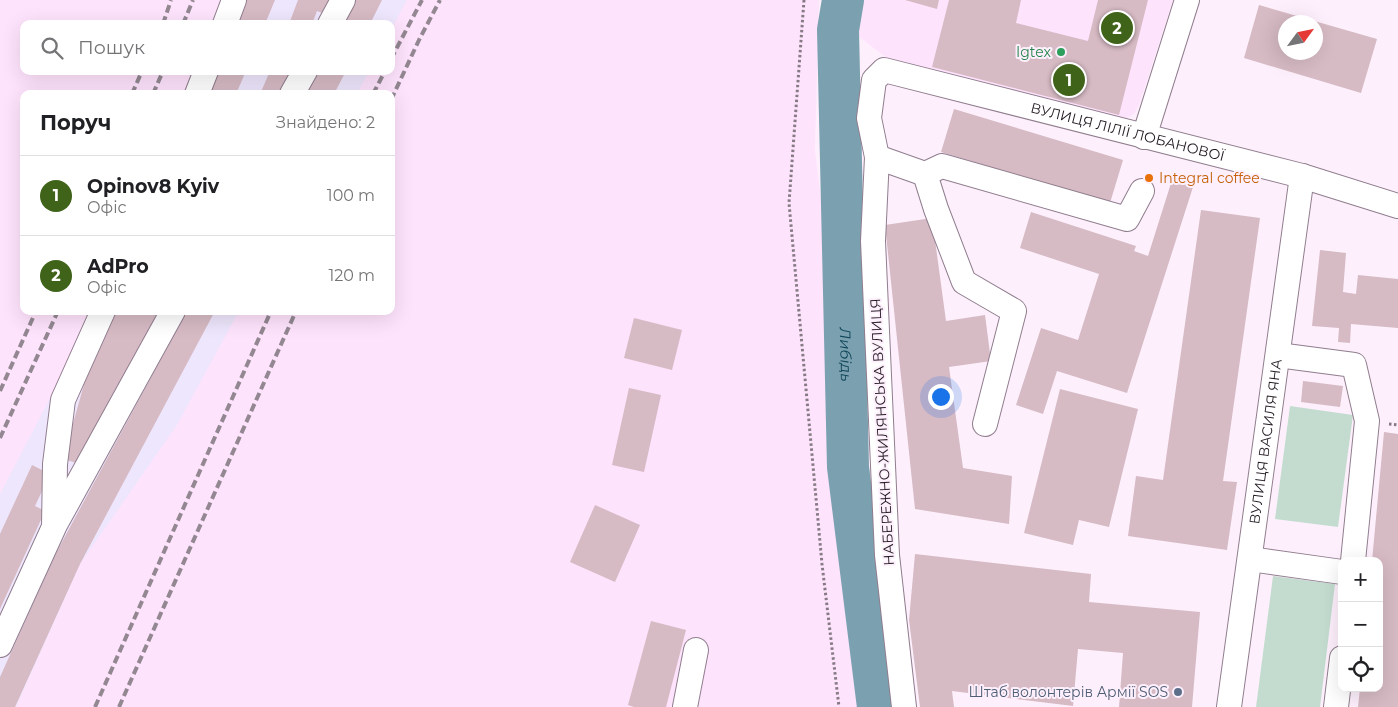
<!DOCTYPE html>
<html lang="uk">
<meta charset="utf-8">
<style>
body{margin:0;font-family:Montserrat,sans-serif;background:#f6f6f6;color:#202124}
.controls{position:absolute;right:15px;bottom:15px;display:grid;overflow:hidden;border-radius:10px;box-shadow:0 5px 20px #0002}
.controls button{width:45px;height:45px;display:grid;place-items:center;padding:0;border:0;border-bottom:1px solid #e0e0e0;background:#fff;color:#202124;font:25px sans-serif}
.compass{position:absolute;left:1278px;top:15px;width:45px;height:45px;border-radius:50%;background:#fff;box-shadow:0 5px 20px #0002;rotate:57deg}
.you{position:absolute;left:940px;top:396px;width:18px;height:18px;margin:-12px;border:4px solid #fff;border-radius:50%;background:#1a73e8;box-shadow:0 0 0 8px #1a73e833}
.badge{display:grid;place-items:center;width:32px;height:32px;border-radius:50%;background:#40631a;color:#fff;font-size:16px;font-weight:700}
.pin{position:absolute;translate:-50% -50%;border:2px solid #fff;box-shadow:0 1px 5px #0006}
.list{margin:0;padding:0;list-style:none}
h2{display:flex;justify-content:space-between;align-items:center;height:65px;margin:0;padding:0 20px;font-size:21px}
h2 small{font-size:16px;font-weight:400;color:#757577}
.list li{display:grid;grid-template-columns:32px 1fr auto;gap:15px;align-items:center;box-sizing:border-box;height:80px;padding:0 20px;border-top:1px solid #e0e0e0}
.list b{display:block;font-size:19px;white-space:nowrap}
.list p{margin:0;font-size:16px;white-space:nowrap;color:#757577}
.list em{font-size:16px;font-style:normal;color:#757577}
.icon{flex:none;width:28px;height:28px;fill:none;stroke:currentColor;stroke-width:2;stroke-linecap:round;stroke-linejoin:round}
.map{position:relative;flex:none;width:1398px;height:707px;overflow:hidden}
.search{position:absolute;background:#fff;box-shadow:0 5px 20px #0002;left:20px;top:20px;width:375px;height:55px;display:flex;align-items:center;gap:12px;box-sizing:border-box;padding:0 18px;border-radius:10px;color:#757577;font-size:19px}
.panel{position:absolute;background:#fff;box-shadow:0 5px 20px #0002;left:20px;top:90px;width:375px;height:225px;border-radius:10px}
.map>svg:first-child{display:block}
.built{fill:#fee3fc;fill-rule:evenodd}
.industrial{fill:#eee6fc}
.green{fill:#c4dcd0}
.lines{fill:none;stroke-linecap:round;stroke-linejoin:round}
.river{stroke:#7ba1b1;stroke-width:42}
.building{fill:#d6bac4;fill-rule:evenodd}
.minor-casing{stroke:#907d8e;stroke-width:26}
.path{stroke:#867b85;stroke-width:3;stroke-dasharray:2.5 2.5;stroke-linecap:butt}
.minor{stroke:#fff;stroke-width:24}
.rail{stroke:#938892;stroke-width:4;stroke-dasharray:8 4;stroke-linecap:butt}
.leisure-dot{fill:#2e9e5b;stroke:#fdf0fc;stroke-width:2}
.food-dot{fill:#e8710a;stroke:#fdf0fc;stroke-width:2}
.service-dot{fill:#5c6f8a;stroke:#fdf0fc;stroke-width:2}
.labels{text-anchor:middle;stroke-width:4;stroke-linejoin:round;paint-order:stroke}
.leisure-label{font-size:14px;fill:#27864d;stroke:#fdf0fc;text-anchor:end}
.street-label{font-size:14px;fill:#20181f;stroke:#fdf0fc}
.food-label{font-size:14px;fill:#c56008;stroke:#fdf0fc;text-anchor:start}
.service-label{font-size:14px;fill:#4e5e75;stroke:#fdf0fc;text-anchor:end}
.water-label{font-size:15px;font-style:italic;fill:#0f4658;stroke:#fdf0fc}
</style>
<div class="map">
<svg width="1398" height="707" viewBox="0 0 1398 707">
<rect width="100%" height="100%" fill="#fdf0fc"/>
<g class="built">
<path d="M0 0H819L815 150 835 319 838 483 866 707H0ZM24 24H391V71H24ZM24 94H391V311H24Z"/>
<polygon points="860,0 1173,0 1139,105 1134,114 1127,118 1121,119 888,59 854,33"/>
</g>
<g class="industrial">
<polygon points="225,0 407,0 391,30 391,24 216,24"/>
<polygon points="198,71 369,71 357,94 189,94"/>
<polygon points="93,311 239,311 177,425 80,564 16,707 0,707 0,494 73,354"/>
</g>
<g class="green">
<polygon points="1290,406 1353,415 1338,527 1275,519"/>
<polygon points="1273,576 1335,584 1320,707 1256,707"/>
</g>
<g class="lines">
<path class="river" id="s1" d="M843 0 838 30 848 467 878 707"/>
</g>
<g class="building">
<polygon points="246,0 275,0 265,24 236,24"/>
<polygon points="298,0 336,0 330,16 317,11 312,24 289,24"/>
<polygon points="355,0 382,0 370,24 343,24"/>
<polygon points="905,0 939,0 937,9"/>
<polygon points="949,0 1021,0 1016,23 1088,41 1098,0 1148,0 1119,115 932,67"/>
<path d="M1259 5 1377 39 1361 93 1244 58ZM1286 22H1316V52H1286Z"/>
<polygon points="217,71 246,71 236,94 207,94"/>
<polygon points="270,71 293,71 284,94 260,94"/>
<polygon points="319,71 346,71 334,94 306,94"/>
<polygon points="954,109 1123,160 1110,203 941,152"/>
<polygon points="1172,180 1193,187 1127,393 1057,371 1043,414 1016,405 1041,328 1078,340 1099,274 1020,248 1031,212 1136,246 1134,251 1148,256"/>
<polygon points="1201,210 1260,218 1223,481 1237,482 1227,550 1128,536 1136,476 1163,480"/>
<polygon points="932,218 946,321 985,315 991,361 949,367 963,468 1012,476 1009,524 915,509 885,225"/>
<polygon points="1320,250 1346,253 1343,292 1356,294 1358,275 1398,279 1398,328 1351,324 1350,343 1338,342 1339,328 1312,326"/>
<polygon points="108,311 163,311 80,464 63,459 101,324"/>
<polygon points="187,311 215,311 80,564 15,707 0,707 0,677 56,553"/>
<polygon points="634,318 682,330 672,370 624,358"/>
<polygon points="1303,381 1343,386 1340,407 1301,402"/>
<polygon points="629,388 661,395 644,472 612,465"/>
<polygon points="1060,389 1138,409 1109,527 1079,520 1073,545 1024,533"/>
<polygon points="1384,432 1398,434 1398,707 1358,707 1360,688 1379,688 1379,561 1372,561"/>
<polygon points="32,465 50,474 35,506 45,511 0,609 0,534"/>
<polygon points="595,505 640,525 615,582 570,562"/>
<polygon points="915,554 1091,574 1089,602 1200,612 1192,707 1119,707 1123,653 1078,649 1073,706 952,691 954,707 920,707 909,620"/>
<polygon points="651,621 686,630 666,707 634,707 628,705"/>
</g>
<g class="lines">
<defs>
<g id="minor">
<polyline points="225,24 234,0"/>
<polyline points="330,24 343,0"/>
<polyline points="197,94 206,71"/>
<polyline points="292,94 305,71"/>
<polyline points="1144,137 1187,0"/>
<polyline points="877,157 925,174"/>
<polyline points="1278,355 1354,365 1367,421 1353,561"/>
<polyline points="985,424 1014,311 964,282 936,209 925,174 942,166 1127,219 1142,191"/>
<polyline points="56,523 173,311"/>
<polyline points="1250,559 1342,572"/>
<polyline points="0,645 54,527 55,464 63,400 103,311"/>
<polyline points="685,707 696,650"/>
<path id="s2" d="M904 707 887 555 873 241 877 157 869 118 874 80 884 70 1302 176 1398 206"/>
<path id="s3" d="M1229 707 1302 176"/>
<polyline points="1336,707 1342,658"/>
</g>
</defs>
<use href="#minor" class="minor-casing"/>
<g class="path">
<polyline points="804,0 789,203 822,564 839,707"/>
<polyline points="1389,424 1398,425"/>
</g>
<use href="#minor" class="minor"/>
<g class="rail">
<polyline points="163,24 171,0"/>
<polyline points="183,24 193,0"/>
<polyline points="391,59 422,0"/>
<polyline points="132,94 142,71"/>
<polyline points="153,94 163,71"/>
<polyline points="373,94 385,71"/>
<polyline points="391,100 419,40 440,0"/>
<polyline points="0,391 36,311"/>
<polyline points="0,438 58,311"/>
<polyline points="95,707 271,311"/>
<polyline points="119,707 296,311"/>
</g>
</g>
<circle class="leisure-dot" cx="1061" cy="52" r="5"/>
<circle class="food-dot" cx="1149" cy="178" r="5"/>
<circle class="service-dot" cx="1178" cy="692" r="5"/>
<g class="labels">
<g class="leisure-label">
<text x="1051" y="57">Igtex</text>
</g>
<g class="street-label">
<text dy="5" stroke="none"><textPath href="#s2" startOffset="895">ВУЛИЦЯ ЛІЛІЇ ЛОБАНОВОЇ</textPath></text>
<text transform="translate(882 432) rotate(-93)" y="5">НАБЕРЕЖНО-ЖИЛЯНСЬКА ВУЛИЦЯ</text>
<text dy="5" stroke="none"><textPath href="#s3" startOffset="268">ВУЛИЦЯ ВАСИЛЯ ЯНА</textPath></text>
</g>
<g class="food-label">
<text x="1159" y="183">Integral coffee</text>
</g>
<g class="service-label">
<text x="1168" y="697">Штаб волонтерів Армії SOS</text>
</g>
<g class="water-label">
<text dy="5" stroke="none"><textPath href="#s1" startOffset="355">Либідь</textPath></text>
</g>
</g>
</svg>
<div class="controls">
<button>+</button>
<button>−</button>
<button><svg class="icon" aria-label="locate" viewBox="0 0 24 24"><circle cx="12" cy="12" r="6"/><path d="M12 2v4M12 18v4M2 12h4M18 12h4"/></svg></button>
</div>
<svg class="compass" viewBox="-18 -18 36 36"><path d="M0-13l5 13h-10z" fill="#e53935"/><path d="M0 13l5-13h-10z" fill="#757577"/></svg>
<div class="you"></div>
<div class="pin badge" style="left:1069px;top:80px">1</div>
<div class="pin badge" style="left:1117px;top:28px">2</div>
<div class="search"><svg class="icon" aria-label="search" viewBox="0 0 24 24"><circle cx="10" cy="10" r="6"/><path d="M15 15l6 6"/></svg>Пошук</div>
<section class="panel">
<h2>Поруч<small>Знайдено: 2</small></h2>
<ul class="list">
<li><span class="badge">1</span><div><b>Opinov8 Kyiv</b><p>Офіс</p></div><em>100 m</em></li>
<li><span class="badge">2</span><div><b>AdPro</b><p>Офіс</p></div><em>120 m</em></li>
</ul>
</section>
</div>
